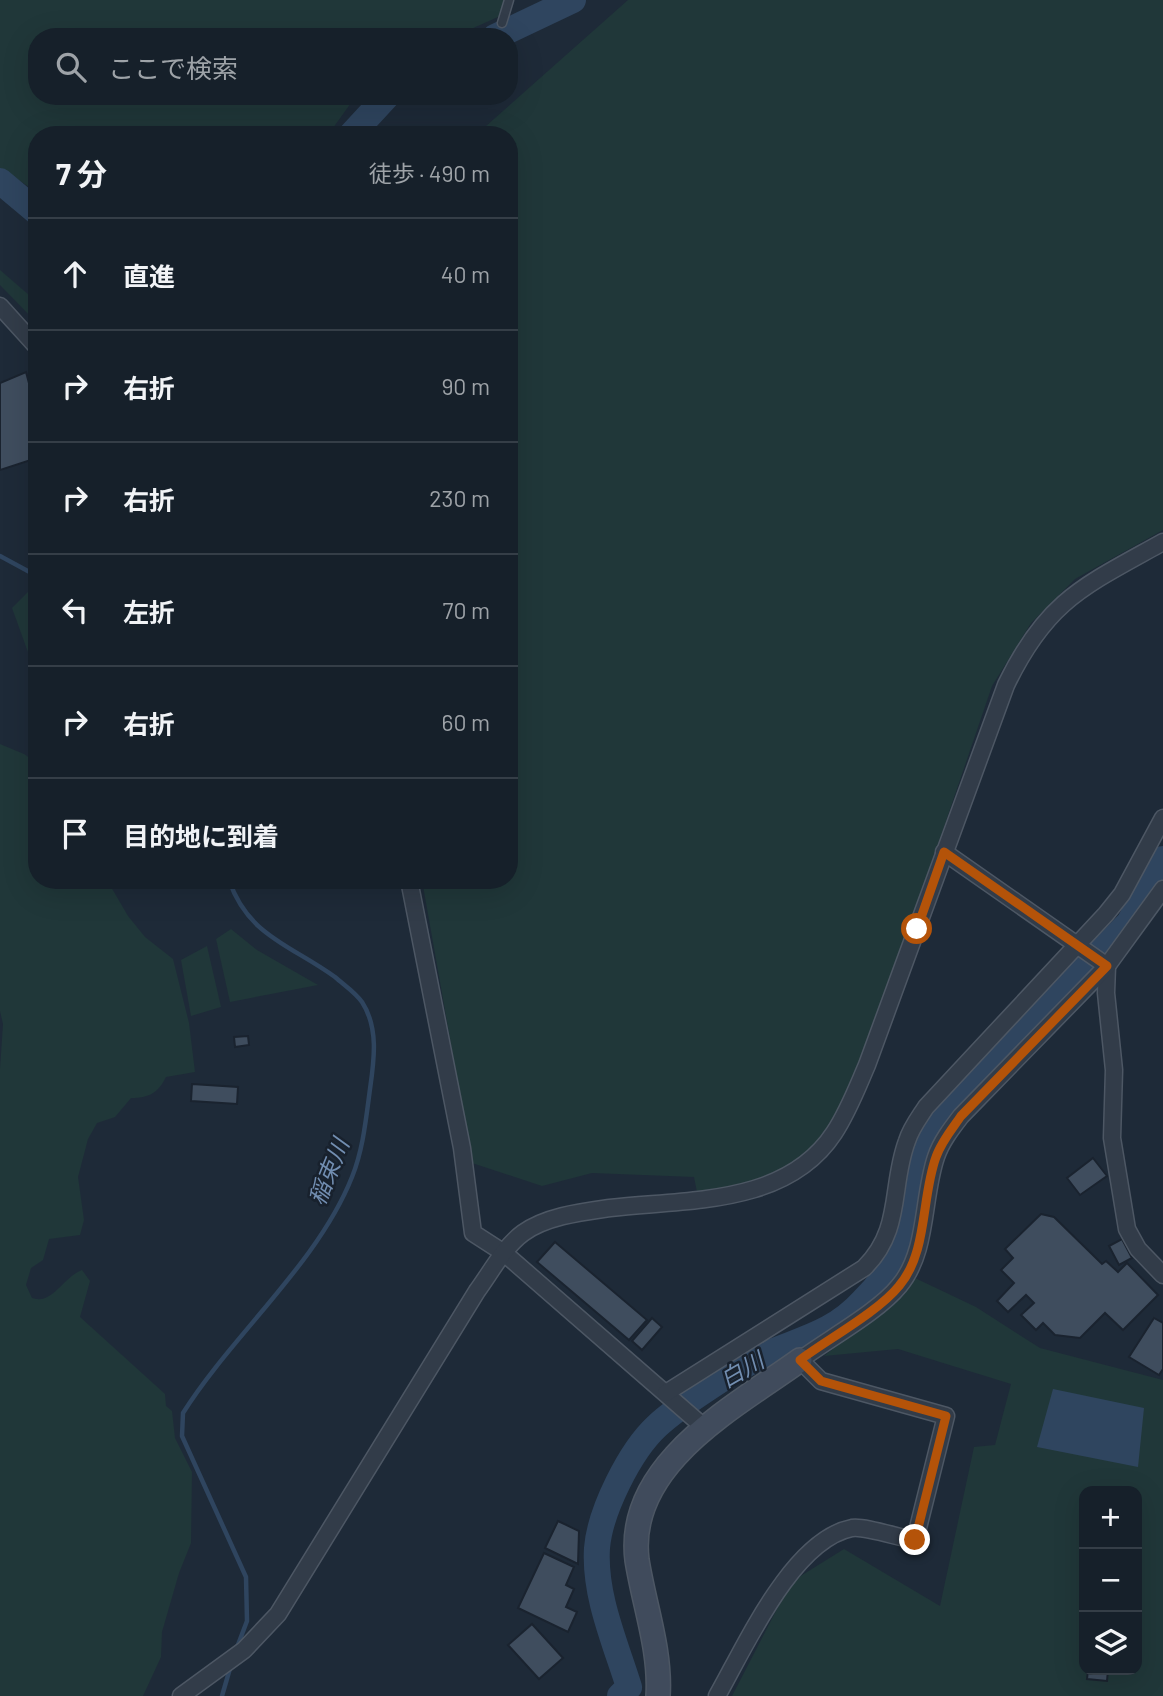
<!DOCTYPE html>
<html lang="ja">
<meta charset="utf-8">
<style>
body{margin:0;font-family:Barlow,"Noto Sans JP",sans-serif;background:#1f2832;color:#f1f3f6}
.controls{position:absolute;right:21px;bottom:21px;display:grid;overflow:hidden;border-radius:14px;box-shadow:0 7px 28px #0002}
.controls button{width:63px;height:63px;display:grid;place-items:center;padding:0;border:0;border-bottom:2px solid #353e47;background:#16202a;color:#f1f3f6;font:35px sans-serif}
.stop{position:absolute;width:21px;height:21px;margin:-16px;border:5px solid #b45309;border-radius:50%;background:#fff}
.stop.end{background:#b45309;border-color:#fff;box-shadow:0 2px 7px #0008}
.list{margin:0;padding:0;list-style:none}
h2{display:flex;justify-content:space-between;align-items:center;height:91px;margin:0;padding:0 28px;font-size:30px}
h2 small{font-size:23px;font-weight:400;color:#9ea3a8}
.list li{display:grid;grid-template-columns:46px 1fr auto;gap:21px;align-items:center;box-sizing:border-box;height:112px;padding:0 28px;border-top:2px solid #353e47}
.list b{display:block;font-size:26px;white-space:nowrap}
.list em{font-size:23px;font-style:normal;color:#9ea3a8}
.icon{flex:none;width:38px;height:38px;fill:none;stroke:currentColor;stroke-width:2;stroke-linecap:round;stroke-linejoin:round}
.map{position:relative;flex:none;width:1163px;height:1696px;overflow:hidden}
.search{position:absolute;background:#16202a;box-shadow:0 7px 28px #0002;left:28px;top:28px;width:490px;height:77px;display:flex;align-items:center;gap:18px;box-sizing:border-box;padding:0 24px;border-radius:28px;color:#9ea3a8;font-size:26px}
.panel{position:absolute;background:#16202a;box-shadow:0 7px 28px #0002;left:28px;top:126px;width:490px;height:763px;border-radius:28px}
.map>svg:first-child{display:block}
.green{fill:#203739;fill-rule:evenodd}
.water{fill:#2f455f}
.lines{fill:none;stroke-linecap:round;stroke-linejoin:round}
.stream{stroke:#2f455f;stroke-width:4.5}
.river{stroke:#2f455f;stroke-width:26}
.building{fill:#3f4d5e;stroke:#1a232f;stroke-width:2}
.lane-casing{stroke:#4d5764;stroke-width:11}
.street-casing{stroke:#4d5764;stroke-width:19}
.secondary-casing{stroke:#4d5764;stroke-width:26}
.lane{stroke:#323c49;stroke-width:8}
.street{stroke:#323c49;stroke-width:16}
.secondary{stroke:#404b5c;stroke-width:23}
.route{stroke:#b45309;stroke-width:9}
.labels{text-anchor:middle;stroke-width:5;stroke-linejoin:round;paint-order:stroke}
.water-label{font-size:23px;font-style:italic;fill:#728eb1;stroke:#18212d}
</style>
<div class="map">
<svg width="1163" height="1696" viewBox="0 0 1163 1696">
<rect width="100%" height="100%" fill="#1e2a38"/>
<g class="green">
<polygon points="0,0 512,0 507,13 453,37 37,37 37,96 356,96 328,135 37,135 37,192 0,168"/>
<polygon points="628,0 1163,0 1163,530 1075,579 1031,623 992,686 884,1003 834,1121 812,1148 782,1169 746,1186 697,1192 694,1177 592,1173 542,1186 472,1163 422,880 509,880 509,135 476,135"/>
<polygon points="0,270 37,302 37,323 0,285"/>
<polygon points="30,590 37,593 37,677 12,608"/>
<path d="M0 744 24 754 37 763V880H107L128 916 145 937 173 959 189 1023 195 1072 166 1077C158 1093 149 1098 131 1098L115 1117 97 1123 88 1139 78 1177 84 1220 80 1235 49 1239 43 1260 31 1268 26 1285 32 1298C53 1305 62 1278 82 1270L90 1281 80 1317 165 1394 166 1406 172 1411 175 1438 192 1472 191 1543 179 1573 162 1632 161 1657 143 1696H0V1069L3 1024 0 1011Z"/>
<polygon points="231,929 257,950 318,985 230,1002 216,939"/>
<polygon points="207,946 221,1007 191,1016 181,960"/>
<path d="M915 1278 976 1307 1040 1348 1163 1380V1696H732L791 1582 844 1549 940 1606 974 1447 995 1445 1011 1384 898 1349 824 1356 901 1294ZM1084 1491H1137V1670H1084Z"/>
</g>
<polygon class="water" points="1053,1389 1144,1408 1138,1467 1037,1447"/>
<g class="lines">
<g class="stream">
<polyline points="0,556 37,576"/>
<path d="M229 880C248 936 291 945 335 977 344 985 355 992 362 1002 379 1028 374 1061 370 1089 366 1119 363 1150 352 1177 318 1263 232 1335 183 1413L182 1436 246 1577 247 1621 236 1650"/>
<polyline points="222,1696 231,1665"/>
</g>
<g class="river">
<polyline points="495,37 573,0"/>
<polyline points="351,135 387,96"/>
<polyline points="0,181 37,212"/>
<path d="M620 1696 629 1687C615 1642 594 1595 597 1548 600 1511 630 1451 657 1426 677 1407 737 1368 762 1356 800 1339 833 1334 863 1301 879 1285 894 1267 901 1245 904 1235 903 1223 905 1213 911 1182 918 1152 932 1122L1129 923 1163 859"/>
</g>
</g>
<g class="building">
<polygon points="26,372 37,413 37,458 0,470 0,383"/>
<polygon points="248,1036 249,1045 235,1047 234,1037"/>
<polygon points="192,1084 238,1087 237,1104 191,1101"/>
<polygon points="1093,1158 1107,1176 1080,1195 1067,1178"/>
<polygon points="1041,1214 1054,1217 1102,1264 1106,1261 1118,1272 1127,1263 1158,1295 1123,1330 1105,1313 1080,1338 1055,1335 1043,1323 1036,1330 1021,1315 1034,1303 1026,1295 1008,1312 997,1301 1014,1283 1001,1270 1013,1258 1005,1249"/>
<polygon points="1122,1239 1132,1258 1119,1265 1109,1246"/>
<polygon points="555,1242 647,1320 629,1340 537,1262"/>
<polygon points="652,1318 662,1327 642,1350 632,1341"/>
<polygon points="1154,1318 1163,1323 1163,1369 1159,1375 1129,1357"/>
<polygon points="558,1521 579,1531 578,1564 545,1548"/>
<polygon points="544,1553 574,1567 566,1585 574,1589 566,1607 577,1612 568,1632 518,1608"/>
<polygon points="532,1624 563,1658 539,1679 508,1645"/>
<polygon points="1088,1670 1108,1670 1107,1681 1087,1679"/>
</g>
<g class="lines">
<defs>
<polyline id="lane" points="502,23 509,0"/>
<g id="street">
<polyline points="0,306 37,347"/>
<polyline points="944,852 1107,966"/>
<polyline points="409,880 462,1148 473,1233 504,1253 705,1428"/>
<polyline points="1107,966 1106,993 1114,1070 1112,1138 1127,1229 1138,1249 1163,1275"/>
<path d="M666 1393 864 1268C903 1230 890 1186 907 1141 911 1128 919 1118 926 1107L1106 914 1122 894 1163 818"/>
<path d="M181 1696 244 1650 278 1614 477 1291C491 1272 504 1247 523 1233 547 1216 582 1212 610 1208 687 1199 786 1206 834 1133 848 1112 857 1088 867 1065L1006 685C1047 600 1084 586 1163 542"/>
<path d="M717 1696C745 1647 792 1540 852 1528 865 1526 900 1538 915 1540L946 1416 821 1381 800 1360C828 1339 878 1312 899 1286 928 1252 922 1198 936 1157 941 1142 951 1129 961 1116L1107 966 1163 889"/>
</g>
<path id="secondary" d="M658 1696C661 1650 644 1605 637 1560 625 1464 735 1407 800 1360"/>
</defs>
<use href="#lane" class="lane-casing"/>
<use href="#street" class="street-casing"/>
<use href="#secondary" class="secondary-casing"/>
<use href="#lane" class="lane"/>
<use href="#street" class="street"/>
<use href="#secondary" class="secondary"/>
</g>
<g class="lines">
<path class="route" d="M915 1540 946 1416 821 1381 800 1360C828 1339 878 1312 899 1286 928 1252 921 1198 936 1157 941 1142 952 1129 961 1116L1107 966 944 852 917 929"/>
</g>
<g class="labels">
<g class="water-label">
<text transform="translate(329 1172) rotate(-68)" y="8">稲束川</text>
<text transform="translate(742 1370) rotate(-30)" y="8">白川</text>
</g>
</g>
</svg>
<div class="controls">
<button>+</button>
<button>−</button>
<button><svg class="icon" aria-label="layers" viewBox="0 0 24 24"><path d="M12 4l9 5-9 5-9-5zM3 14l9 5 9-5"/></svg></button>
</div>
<div class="stop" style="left:917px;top:929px"></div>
<div class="stop end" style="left:915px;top:1540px"></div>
<div class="search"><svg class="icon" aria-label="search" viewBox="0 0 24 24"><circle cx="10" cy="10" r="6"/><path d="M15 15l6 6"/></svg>ここで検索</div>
<section class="panel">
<h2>7 分<small>徒歩 · 490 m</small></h2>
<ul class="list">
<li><svg class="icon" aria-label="ahead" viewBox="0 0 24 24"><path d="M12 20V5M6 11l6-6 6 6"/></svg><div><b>直進</b></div><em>40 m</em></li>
<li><svg class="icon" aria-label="right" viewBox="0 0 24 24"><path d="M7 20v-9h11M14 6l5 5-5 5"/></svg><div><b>右折</b></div><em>90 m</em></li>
<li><svg class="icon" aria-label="right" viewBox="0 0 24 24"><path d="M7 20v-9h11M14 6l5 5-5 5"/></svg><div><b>右折</b></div><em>230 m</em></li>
<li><svg class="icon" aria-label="left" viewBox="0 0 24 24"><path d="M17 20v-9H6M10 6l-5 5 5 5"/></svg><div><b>左折</b></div><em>70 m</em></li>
<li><svg class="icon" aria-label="right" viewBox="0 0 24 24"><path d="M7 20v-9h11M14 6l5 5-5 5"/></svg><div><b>右折</b></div><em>60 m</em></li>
<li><svg class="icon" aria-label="arrive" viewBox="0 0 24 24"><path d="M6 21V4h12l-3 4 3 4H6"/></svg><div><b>目的地に到着</b></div></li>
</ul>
</section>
</div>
